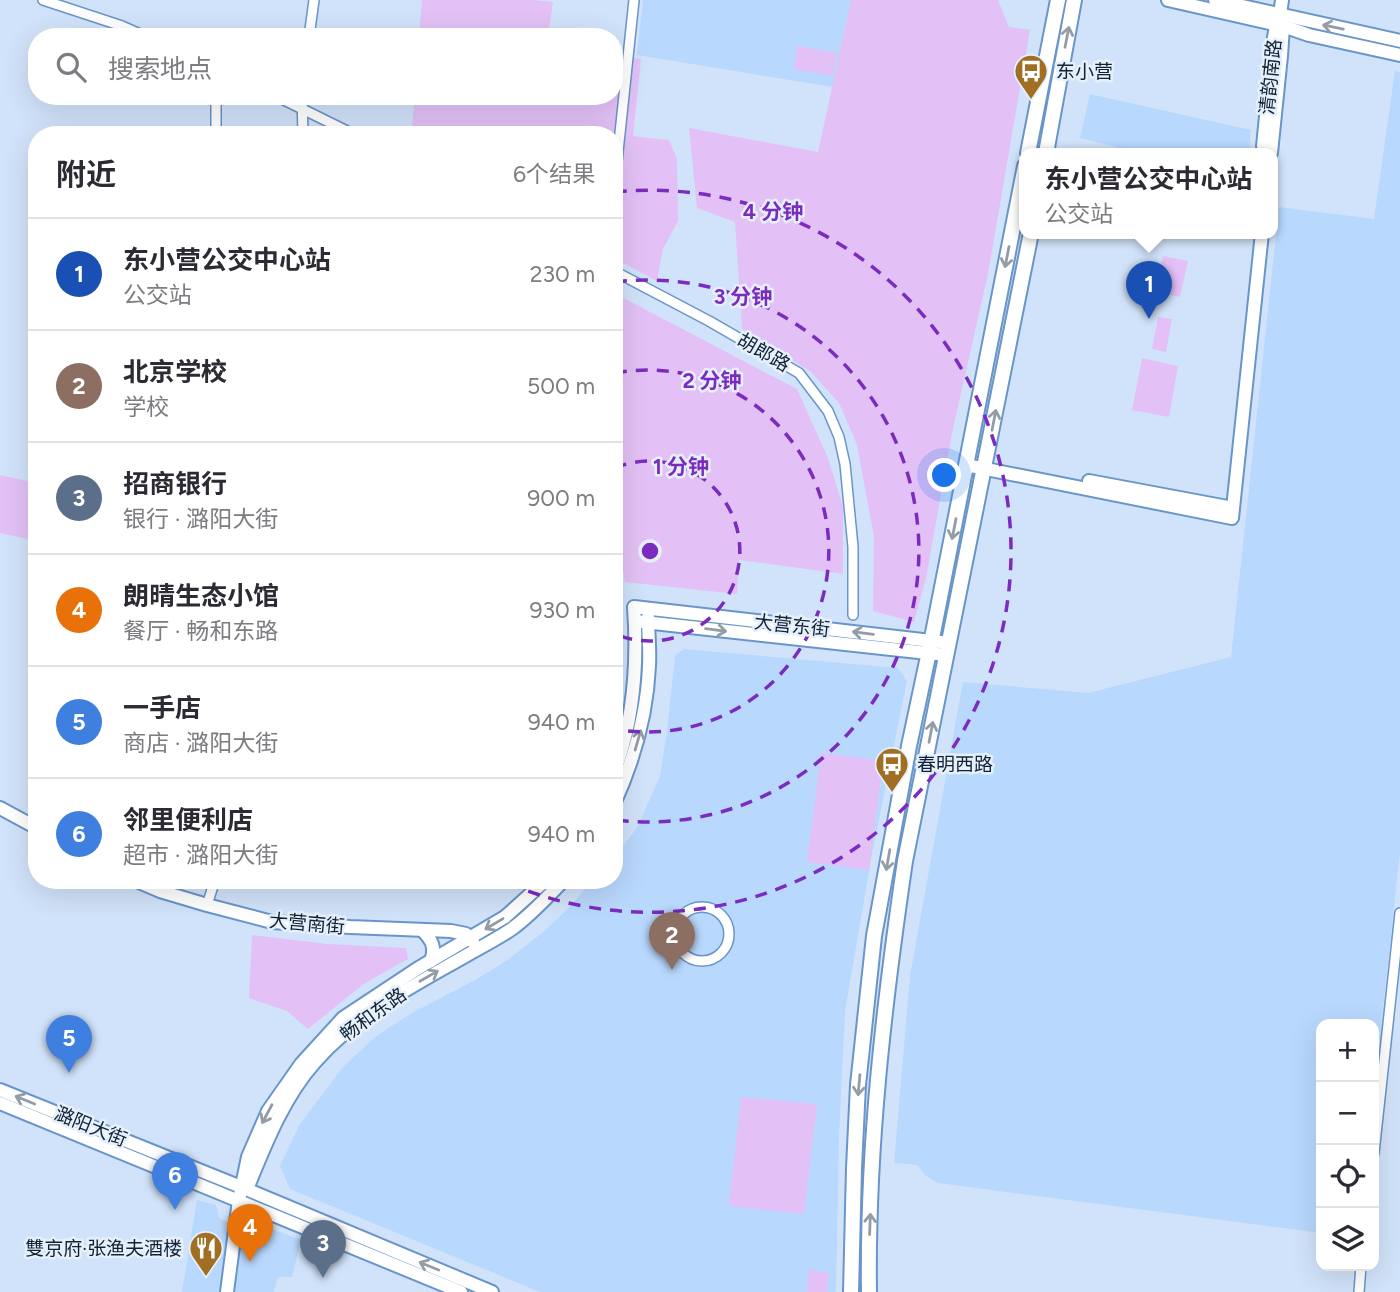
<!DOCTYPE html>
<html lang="zh">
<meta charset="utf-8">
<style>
body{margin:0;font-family:Figtree,"Noto Sans SC",sans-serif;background:#f7f7f7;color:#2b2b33}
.controls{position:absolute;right:21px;bottom:21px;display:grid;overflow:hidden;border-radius:14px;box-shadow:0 7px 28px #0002}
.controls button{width:63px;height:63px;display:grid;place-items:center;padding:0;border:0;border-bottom:2px solid #e1e1e2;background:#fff;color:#2b2b33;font:35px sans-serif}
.you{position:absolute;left:945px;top:476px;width:24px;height:24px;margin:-18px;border:5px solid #fff;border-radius:50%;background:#1a73e8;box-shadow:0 0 0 10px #1a73e833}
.badge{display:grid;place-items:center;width:46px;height:46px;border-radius:50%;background:#a06f23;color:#fff;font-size:23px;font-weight:700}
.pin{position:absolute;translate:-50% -58px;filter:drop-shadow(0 2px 4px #0008)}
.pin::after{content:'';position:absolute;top:37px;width:24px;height:21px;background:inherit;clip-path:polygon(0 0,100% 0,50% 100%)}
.popup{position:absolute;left:1019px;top:148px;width:259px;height:91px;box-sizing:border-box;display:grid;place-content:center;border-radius:14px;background:#fff;filter:drop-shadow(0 2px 5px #0005);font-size:23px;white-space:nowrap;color:#7c7c81}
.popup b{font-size:26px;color:#2b2b33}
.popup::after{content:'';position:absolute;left:50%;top:100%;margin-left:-14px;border:14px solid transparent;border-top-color:#fff}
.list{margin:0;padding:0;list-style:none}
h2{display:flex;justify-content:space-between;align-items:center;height:91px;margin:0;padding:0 28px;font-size:30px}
h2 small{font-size:23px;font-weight:400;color:#7c7c81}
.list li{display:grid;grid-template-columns:46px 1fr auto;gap:21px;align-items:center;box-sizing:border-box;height:112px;padding:0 28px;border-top:2px solid #e1e1e2}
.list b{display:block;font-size:26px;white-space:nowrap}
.list p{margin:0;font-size:23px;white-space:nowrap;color:#7c7c81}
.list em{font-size:23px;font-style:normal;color:#7c7c81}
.icon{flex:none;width:38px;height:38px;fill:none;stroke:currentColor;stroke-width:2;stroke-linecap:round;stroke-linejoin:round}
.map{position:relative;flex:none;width:1400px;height:1292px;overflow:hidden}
.search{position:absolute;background:#fff;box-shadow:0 7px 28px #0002;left:28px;top:28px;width:595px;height:77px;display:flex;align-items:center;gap:18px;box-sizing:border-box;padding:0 24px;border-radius:28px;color:#7c7c81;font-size:26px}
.panel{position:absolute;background:#fff;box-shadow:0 7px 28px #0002;left:28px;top:126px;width:595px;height:763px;border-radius:28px}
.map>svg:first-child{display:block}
.built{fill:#b9d8fd}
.green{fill:#e3c1f6}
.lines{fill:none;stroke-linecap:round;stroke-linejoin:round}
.street-casing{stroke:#6995c9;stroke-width:12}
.secondary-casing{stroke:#6995c9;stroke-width:16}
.primary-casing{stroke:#6995c9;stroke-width:18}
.street{stroke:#fff;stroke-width:9}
.secondary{stroke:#fff;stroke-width:12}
.primary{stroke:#fff;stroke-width:14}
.oneway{stroke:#949ca5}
.ring{fill:none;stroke:#7b2cbf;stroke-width:3.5;stroke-dasharray:12 9}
.labels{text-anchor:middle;stroke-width:5;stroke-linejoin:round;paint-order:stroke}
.poi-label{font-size:19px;fill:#112237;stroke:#e6f0fb;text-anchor:start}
.street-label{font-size:19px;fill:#112237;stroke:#e6f0fb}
.centre{fill:#7b2cbf;stroke:#e6f0fb;stroke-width:3.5}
.ring-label{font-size:21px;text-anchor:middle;font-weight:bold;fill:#7b2cbf;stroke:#e6f0fb;stroke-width:5;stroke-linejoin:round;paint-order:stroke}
</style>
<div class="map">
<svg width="1400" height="1292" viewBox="0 0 1400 1292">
<rect width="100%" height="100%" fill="#d1e3fa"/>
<g class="built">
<polygon points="643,0 851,0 833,87 637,55"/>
<polygon points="1395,71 1400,72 1400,852 1374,1091 1374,1024 1321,1024 1321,1233 938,1183 926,1176 917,1165 894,1163 910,976 963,682 1088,693 1231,657 1279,207 1374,219"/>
<polygon points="1090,94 1251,130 1249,153 1140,153 1080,138"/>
<polygon points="684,649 898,668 907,681 872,854 845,1011 839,1135 836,1292 540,1292 290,1189 280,1166 300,1124 343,1067 375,1037 410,1014 477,979 506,961 542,933 568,909 593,880 614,880 614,859 638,826 660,776 667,731 675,656"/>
<polygon points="197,1200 216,1205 219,1218 247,1230 259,1224 301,1240 292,1277 278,1277 274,1292 182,1292"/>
</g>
<g class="green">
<polygon points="422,0 532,0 553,2 548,37 419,37"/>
<polygon points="851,0 998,0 1009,27 1030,30 988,274 952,433 926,578 914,622 873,611 874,537 857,445 839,403 811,372 742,329 735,222 697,208 689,128 818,152"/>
<polygon points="797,46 837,53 833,76 794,69"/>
<polygon points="614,54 641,59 633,136 669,140 677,159 678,221 663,249 657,281 614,258 614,135 411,135 415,96 614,96"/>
<polygon points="1163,256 1188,261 1180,297 1156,292"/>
<polygon points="614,293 797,389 828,458 843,507 843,574 739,560 737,594 625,582 619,547 614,546"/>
<polygon points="1158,317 1172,319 1166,352 1152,349"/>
<polygon points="1142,358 1178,366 1169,417 1132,410"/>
<polygon points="0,475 37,483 37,541 0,533"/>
<polygon points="821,753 883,761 869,870 807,862"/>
<polygon points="252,935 328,944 406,948 408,959 365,983 308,1029 287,1011 249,998"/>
<polygon points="741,1097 817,1104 804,1214 729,1206"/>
<polygon points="809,1270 829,1273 827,1292 807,1292"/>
</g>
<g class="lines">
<defs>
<g id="street">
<polyline points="43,0 122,26 147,37"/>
<polyline points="309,37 314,0"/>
<polyline points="216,96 216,135"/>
<polyline points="276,96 355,135"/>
<polyline points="302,96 303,135"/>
<polyline points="614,190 634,0"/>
<polyline points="614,271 709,321 799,373 828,411 839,437 845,464 853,547 853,615"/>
<polyline points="207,905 215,880"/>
<circle cx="702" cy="934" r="27"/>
<polyline points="1374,1153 1400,913"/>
<polyline points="1359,1292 1361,1266"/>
</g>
<g id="secondary">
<polyline points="1168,0 1283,26 1309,35 1400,55"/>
<polyline points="1215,0 1400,41"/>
<polyline points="1263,146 1274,37 1277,21"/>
<polyline points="1271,153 1281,56 1283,26 1280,15 1282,0"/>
<polyline points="966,465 1232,518 1262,233"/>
<polyline points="1089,481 1233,508"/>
<polyline points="635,621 946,655"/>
<path d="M614 773C634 720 638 663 634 607L949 643"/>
<path d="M614 804C634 760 647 714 649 666 650 650 648 633 648 617"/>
<polyline points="0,808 37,828"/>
<polyline points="134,880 160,891 207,905 272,922 350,927 451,931 466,934 473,942"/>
<path d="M422 930C432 940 436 947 431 961"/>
<polyline points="0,1090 241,1187 492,1292"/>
<polyline points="0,1103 461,1292"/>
<path d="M247 1189C265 1145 283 1098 315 1062 357 1014 413 986 467 955 483 946 499 938 513 928 532 914 548 896 564 880"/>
<polyline points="227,1292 239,1200 248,1157 268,1111 301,1064 343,1018 417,969 505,917 546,880"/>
</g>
<g id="primary">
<polyline points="1028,153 1058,0"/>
<polyline points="1046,153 1074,0"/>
<polyline points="851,1292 854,1168 858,1085 874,936 909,746 933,633 1025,166"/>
<path d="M869 1292C867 1147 884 1004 905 861L1031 233"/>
</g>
</defs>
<use href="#street" class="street-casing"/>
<use href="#secondary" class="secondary-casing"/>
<use href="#primary" class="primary-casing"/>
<use href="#street" class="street"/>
<use href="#secondary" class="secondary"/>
<use href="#primary" class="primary"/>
</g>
<defs><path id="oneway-shaft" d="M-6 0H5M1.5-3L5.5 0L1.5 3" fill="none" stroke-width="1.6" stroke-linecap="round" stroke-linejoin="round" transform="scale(1.75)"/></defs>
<g class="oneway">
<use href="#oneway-shaft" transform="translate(1333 27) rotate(-168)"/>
<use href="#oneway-shaft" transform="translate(1067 37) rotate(-79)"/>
<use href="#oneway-shaft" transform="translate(1007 257) rotate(101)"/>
<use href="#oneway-shaft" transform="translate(994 420) rotate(-79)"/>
<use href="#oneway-shaft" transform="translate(954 529) rotate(101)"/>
<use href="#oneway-shaft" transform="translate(716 630) rotate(7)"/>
<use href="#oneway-shaft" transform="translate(863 633) rotate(-173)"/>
<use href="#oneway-shaft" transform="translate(931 732) rotate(-79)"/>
<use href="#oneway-shaft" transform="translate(638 740) rotate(-74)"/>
<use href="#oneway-shaft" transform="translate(888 860) rotate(100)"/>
<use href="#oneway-shaft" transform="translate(494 924) rotate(149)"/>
<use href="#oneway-shaft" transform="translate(429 976) rotate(-30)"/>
<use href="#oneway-shaft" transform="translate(859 1085) rotate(95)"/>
<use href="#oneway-shaft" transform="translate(25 1100) rotate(-158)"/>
<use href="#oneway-shaft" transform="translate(267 1114) rotate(118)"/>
<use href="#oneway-shaft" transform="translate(870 1224) rotate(-88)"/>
<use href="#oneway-shaft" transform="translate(429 1266) rotate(-158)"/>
</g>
<g class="ring">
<path d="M615 468A90 90 0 1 1 615 634"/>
<path d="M615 373A181 181 0 1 1 615 729"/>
<path d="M615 282A271 271 0 1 1 615 820"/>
<path d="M615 192A361 361 0 1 1 503 881"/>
</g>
<defs>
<symbol id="bus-pin" viewBox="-11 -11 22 30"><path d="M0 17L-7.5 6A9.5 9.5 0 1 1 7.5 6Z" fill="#a06f23" stroke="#e6f0fb"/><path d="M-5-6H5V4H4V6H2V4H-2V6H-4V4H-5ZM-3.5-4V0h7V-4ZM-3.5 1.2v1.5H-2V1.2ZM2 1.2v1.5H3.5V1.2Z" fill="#fff"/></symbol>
<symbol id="restaurant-pin" viewBox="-11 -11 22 30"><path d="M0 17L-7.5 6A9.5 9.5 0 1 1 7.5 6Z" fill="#a06f23" stroke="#e6f0fb"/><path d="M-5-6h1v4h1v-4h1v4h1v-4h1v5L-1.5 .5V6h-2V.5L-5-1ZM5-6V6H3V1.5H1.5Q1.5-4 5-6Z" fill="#fff"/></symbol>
</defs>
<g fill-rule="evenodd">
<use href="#bus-pin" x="1012" y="52" width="38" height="52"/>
<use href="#bus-pin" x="873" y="745" width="38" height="52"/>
<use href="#restaurant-pin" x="187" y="1229" width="38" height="52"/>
</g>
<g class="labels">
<g class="poi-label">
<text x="1056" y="78">东小营</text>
<text x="917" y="771">春明西路</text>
<text x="182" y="1255" text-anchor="end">雙京府·张渔夫酒楼</text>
</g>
<g class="street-label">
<text transform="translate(1270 77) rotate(-84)" y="7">清韵南路</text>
<text transform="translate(764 352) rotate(30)" y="7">胡郎路</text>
<text transform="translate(792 625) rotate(6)" y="7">大营东街</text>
<text transform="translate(307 923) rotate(5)" y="7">大营南街</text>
<text transform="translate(373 1014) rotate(-36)" y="7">畅和东路</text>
<text transform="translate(91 1126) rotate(22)" y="7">潞阳大街</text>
</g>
</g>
<circle cx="650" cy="551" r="10" class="centre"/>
<g class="ring-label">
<text x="773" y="219">4 分钟</text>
<text x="743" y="304">3 分钟</text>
<text x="712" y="388">2 分钟</text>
<text x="681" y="474">1 分钟</text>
</g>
</svg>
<div class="controls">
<button>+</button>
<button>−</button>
<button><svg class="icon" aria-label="locate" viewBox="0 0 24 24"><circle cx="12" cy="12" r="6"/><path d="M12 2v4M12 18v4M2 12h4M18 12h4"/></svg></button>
<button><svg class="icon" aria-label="layers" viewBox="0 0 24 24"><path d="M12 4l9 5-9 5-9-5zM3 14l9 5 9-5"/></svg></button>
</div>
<div class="you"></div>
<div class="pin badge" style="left:1149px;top:319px;background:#1a4fb4">1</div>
<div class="popup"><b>东小营公交中心站</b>公交站</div>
<div class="pin badge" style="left:672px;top:970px;background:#8d6e63">2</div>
<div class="pin badge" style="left:323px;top:1278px;background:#5c6f8a">3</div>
<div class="pin badge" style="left:250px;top:1262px;background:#e8710a">4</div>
<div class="pin badge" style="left:69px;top:1073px;background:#3f7fe0">5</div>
<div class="pin badge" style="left:175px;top:1210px;background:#3f7fe0">6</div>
<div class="search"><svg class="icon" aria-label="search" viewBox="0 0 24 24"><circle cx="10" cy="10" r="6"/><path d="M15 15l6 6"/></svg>搜索地点</div>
<section class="panel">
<h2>附近<small>6个结果</small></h2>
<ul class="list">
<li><span class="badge" style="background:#1a4fb4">1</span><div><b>东小营公交中心站</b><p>公交站</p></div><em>230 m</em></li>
<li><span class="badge" style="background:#8d6e63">2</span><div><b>北京学校</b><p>学校</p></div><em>500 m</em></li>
<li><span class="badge" style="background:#5c6f8a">3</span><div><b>招商银行</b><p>银行 · 潞阳大街</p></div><em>900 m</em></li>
<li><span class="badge" style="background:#e8710a">4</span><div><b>朗晴生态小馆</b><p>餐厅 · 畅和东路</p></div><em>930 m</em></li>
<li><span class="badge" style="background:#3f7fe0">5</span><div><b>一手店</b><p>商店 · 潞阳大街</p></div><em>940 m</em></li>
<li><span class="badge" style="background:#3f7fe0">6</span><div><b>邻里便利店</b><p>超市 · 潞阳大街</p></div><em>940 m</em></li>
</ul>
</section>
</div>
